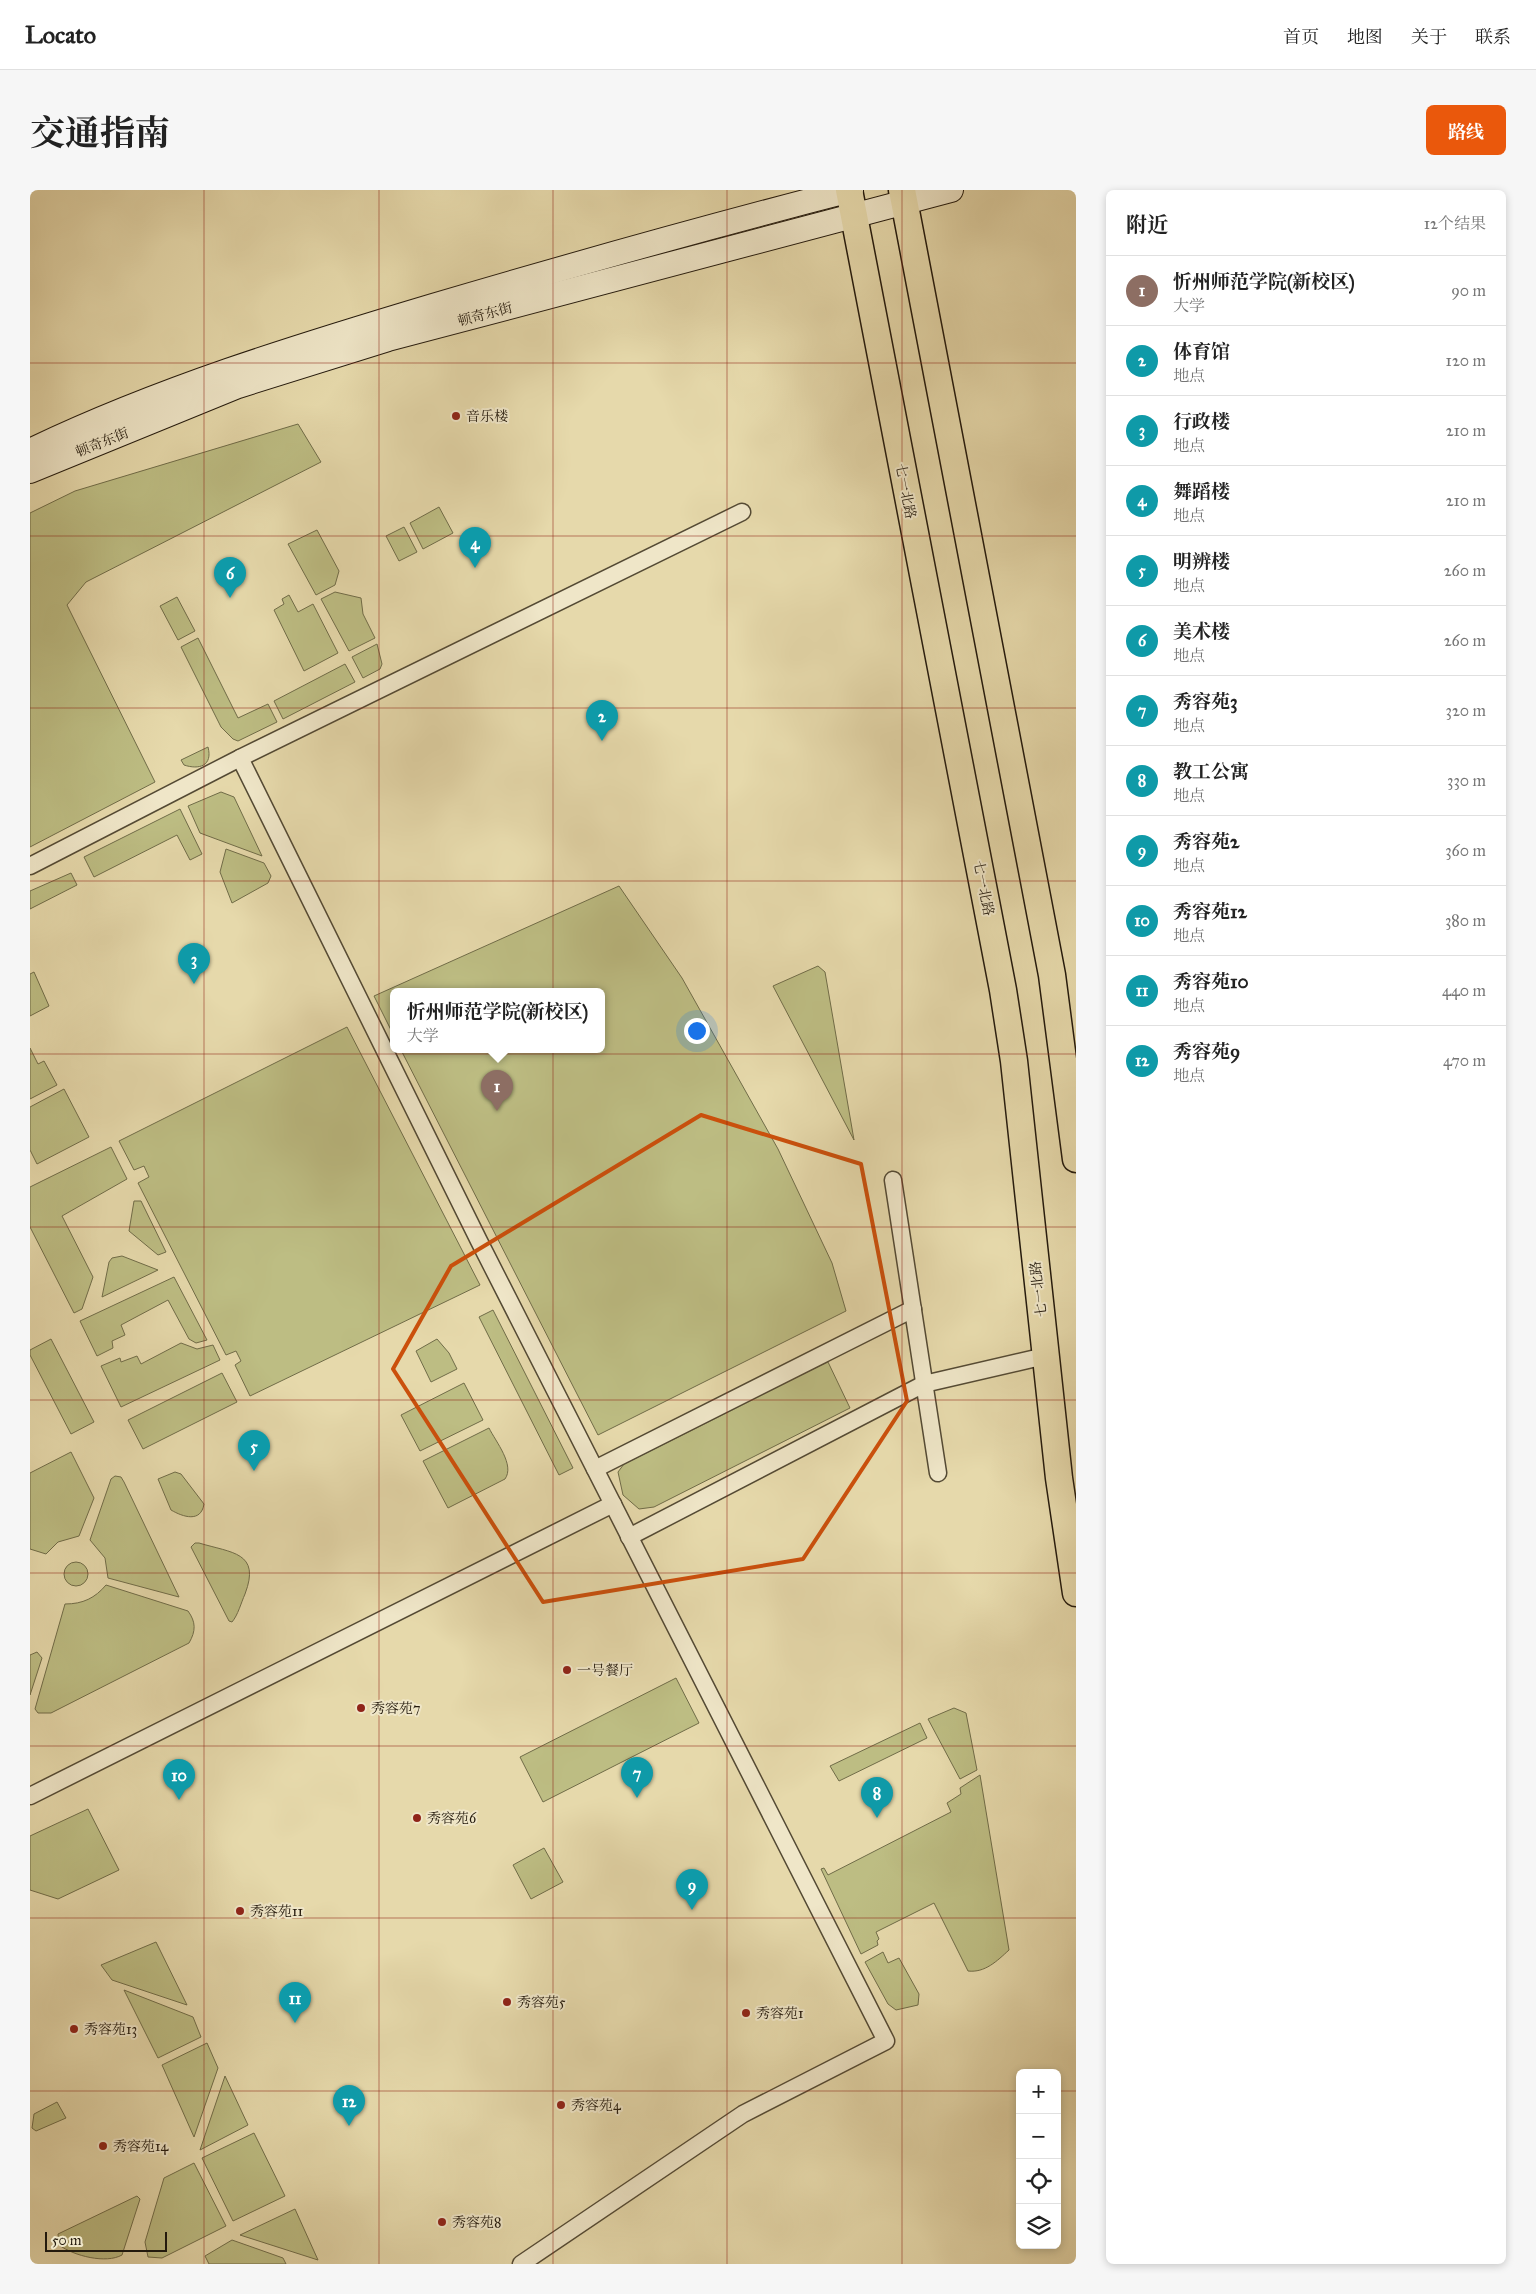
<!DOCTYPE html>
<html lang="zh">
<meta charset="utf-8">
<style>
body{margin:0;font-family:"IM FELL Great Primer","Noto Serif SC",serif;background:#f6f6f6;color:#222}
.controls{position:absolute;right:15px;bottom:15px;display:grid;overflow:hidden;border-radius:8px;box-shadow:0 2px 8px #0003}
.controls button{width:45px;height:45px;display:grid;place-items:center;padding:0;border:0;border-bottom:1px solid #e0e0e0;background:#fff;color:#222;font:25px sans-serif}
.scale{position:absolute;left:15px;bottom:12px;width:122px;box-sizing:border-box;padding-left:5px;border:2px solid #241a0d;border-top:0;font-size:14px;line-height:18px;white-space:nowrap;color:#241a0d;-webkit-text-stroke:4px #efe6c8;paint-order:stroke}
.you{position:absolute;left:666px;top:840px;width:18px;height:18px;margin:-12px;border:4px solid #fff;border-radius:50%;background:#1a73e8;box-shadow:0 0 0 8px #1a73e833}
.badge{display:grid;place-items:center;width:32px;height:32px;border-radius:50%;background:#ea580c;color:#fff;font-size:16px;font-weight:700}
.pin{position:absolute;translate:-50% -41px;filter:drop-shadow(0 1px 2px #0008)}
.pin::after{content:'';position:absolute;top:26px;width:18px;height:15px;background:inherit;clip-path:polygon(0 0,100% 0,50% 100%)}
.popup{position:absolute;left:360px;top:798px;width:215px;height:65px;box-sizing:border-box;display:grid;place-content:center;border-radius:8px;background:#fff;filter:drop-shadow(0 1px 4px #0005);font-size:16px;white-space:nowrap;color:#767676}
.popup b{font-size:19px;color:#222}
.popup::after{content:'';position:absolute;left:50%;top:100%;margin-left:-10px;border:10px solid transparent;border-top-color:#fff}
.list{margin:0;padding:0;list-style:none}
h2{display:flex;justify-content:space-between;align-items:center;height:65px;margin:0;padding:0 20px;font-size:21px}
h2 small{font-size:16px;font-weight:400;color:#767676}
.list li{display:grid;grid-template-columns:32px 1fr auto;gap:15px;align-items:center;box-sizing:border-box;height:70px;padding:0 20px;border-top:1px solid #e0e0e0}
.list b{display:block;font-size:19px;white-space:nowrap}
.list p{margin:0;font-size:16px;white-space:nowrap;color:#767676}
.list em{font-size:16px;font-style:normal;color:#767676}
.icon{flex:none;width:28px;height:28px;fill:none;stroke:currentColor;stroke-width:2;stroke-linecap:round;stroke-linejoin:round}
.map{position:relative;flex:none;width:1046px;height:2074px;overflow:hidden;border-radius:8px}
header{display:flex;align-items:center;gap:30px;box-sizing:border-box;height:70px;padding:0 25px;background:#fff;border-bottom:1px solid #e0e0e0}
header strong{font-size:24px}
nav{display:flex;gap:28px;margin-inline-start:auto;font-size:18px}
.intro{display:flex;align-items:center;justify-content:space-between;box-sizing:border-box;height:120px;padding:0 30px}
h1{margin:0;font-size:35px}
.button{padding:12px 22px;border-radius:8px;background:#ea580c;color:#fff;font-size:18px;font-weight:700}
main{display:flex;gap:30px;padding:0 30px}
aside{flex:1;background:#fff;border-radius:8px;box-shadow:0 2px 8px #0003}
.map>svg:first-child{display:block}
.green{fill:#bdbd83;stroke:#706c48}
.lines{fill:none;stroke-linecap:round;stroke-linejoin:round}
.minor-casing{stroke:#544a34;stroke-width:19}
.secondary-casing{stroke:#241a0d;stroke-width:26}
.primary-casing{stroke:#241a0d;stroke-width:29}
.minor{stroke:#efe6c8;stroke-width:16}
.secondary{stroke:#efe6c8;stroke-width:24}
.primary{stroke:#e6d9ab;stroke-width:26}
.marked{fill:none;stroke:#cb500c;stroke-width:4;stroke-linejoin:round}
.grid{fill:none;stroke:#8f2418;stroke-width:1;stroke-opacity:0.55}
.poi-dot{fill:#8f2418;stroke:#efe6c8;stroke-width:2}
.labels{text-anchor:middle;stroke-width:4;stroke-linejoin:round;paint-order:stroke}
.street-label{font-size:14px;fill:#241a0d;stroke:#efe6c8}
.poi-label{font-size:14px;fill:#241a0d;stroke:#efe6c8;text-anchor:start}
</style>
<header>
<strong>Locato</strong>
<nav><a>首页</a><a>地图</a><a>关于</a><a>联系</a></nav>
</header>
<div class="intro"><h1>交通指南</h1><a class="button">路线</a></div>
<main>
<div class="map">
<svg width="1046" height="2074" viewBox="0 0 1046 2074">
<rect width="100%" height="100%" fill="#e6d9ab"/>
<filter id="stains"><feTurbulence type="fractalNoise" baseFrequency=".004" numOctaves="4"/><feColorMatrix values="0 0 0 0 .2 0 0 0 0 .09 0 0 0 0 .02 0 0 0 .5 -.17"/></filter>
<radialGradient id="worn" r=".72"><stop offset=".6" stop-color="#630" stop-opacity="0"/><stop offset="1" stop-color="#630" stop-opacity=".3"/></radialGradient>
<g class="green">
<polygon points="268,234 291,272 56,392 37,415 125,592 0,657 0,323 45,301"/>
<polygon points="409,317 423,343 393,359 380,333"/>
<polygon points="374,337 387,362 369,371 356,346"/>
<polygon points="287,340 309,381 305,395 286,405 258,354"/>
<polygon points="305,402 331,408 333,424 345,448 319,461 291,409"/>
<polygon points="259,405 268,422 283,414 308,463 274,481 244,420 254,414 252,409"/>
<polygon points="147,407 165,441 148,450 130,416"/>
<polygon points="168,448 208,528 238,514 247,532 208,551 203,549 191,537 151,457"/>
<polygon points="347,454 352,474 350,479 333,488 322,467"/>
<polygon points="315,474 325,492 253,529 244,511"/>
<path d="M178 557C183 576 169 580 154 575L151 570Z"/>
<polygon points="191,602 204,607 232,666 170,643 158,616"/>
<polygon points="150,619 172,664 160,670 147,645 64,687 54,667"/>
<polygon points="196,659 234,673 241,686 238,693 202,713 190,682"/>
<polygon points="41,683 47,695 0,719 0,701"/>
<polygon points="589,696 652,788 748,959 802,1073 816,1121 568,1245 371,860 571,860 571,802 363,802 363,844 344,806"/>
<polygon points="788,776 795,782 824,950 743,796"/>
<polygon points="4,782 19,816 0,826 0,784"/>
<polygon points="317,837 450,1095 220,1206 205,1175 211,1171 206,1161 196,1165 108,993 119,987 114,976 104,980 89,951"/>
<polygon points="0,858 8,874 14,871 27,895 0,909"/>
<polygon points="34,899 59,947 7,974 0,960 0,917"/>
<polygon points="81,957 97,989 32,1026 63,1087 52,1119 44,1123 0,1037 0,997"/>
<polygon points="104,1011 111,1011 136,1062 128,1065 99,1041"/>
<polygon points="92,1066 128,1080 72,1107 79,1072 82,1068"/>
<polygon points="144,1087 177,1150 166,1153 159,1149 138,1110 91,1135 95,1145 82,1151 83,1158 67,1166 50,1131"/>
<polygon points="463,1120 543,1278 529,1285 449,1127"/>
<polygon points="21,1149 64,1232 41,1244 0,1165 0,1160"/>
<polygon points="407,1149 419,1163 427,1179 401,1192 386,1161"/>
<polygon points="151,1153 167,1159 183,1155 190,1170 91,1217 71,1176 90,1168 91,1172 107,1166 111,1174"/>
<polygon points="798,1172 820,1218 624,1317 609,1319 593,1305 588,1282 594,1274"/>
<polygon points="192,1183 207,1212 113,1259 98,1230"/>
<polygon points="434,1193 453,1230 390,1261 371,1225"/>
<path d="M459 1238C466 1252 485 1275 475 1289L418 1318 393 1271Z"/>
<polygon points="41,1262 64,1308 49,1346 28,1352 16,1364 0,1359 0,1283"/>
<path d="M145 1282 151 1284 174 1314C171 1333 153 1327 141 1320L128 1289Z"/>
<polygon points="85,1286 91,1287 94,1292 149,1407 78,1388 75,1368 60,1350 81,1289"/>
<path d="M165 1353H169C202 1363 231 1362 215 1404 211 1413 208 1425 202 1432L199 1431 161 1357Z"/>
<circle cx="46" cy="1384" r="12"/>
<path d="M76 1395 158 1421C166 1432 166 1441 159 1453L21 1523H8L5 1519 35 1414C53 1414 65 1408 76 1395Z"/>
<polygon points="7,1462 12,1468 0,1505 0,1465"/>
<polygon points="646,1488 669,1533 513,1612 490,1567"/>
<polygon points="924,1518 936,1523 947,1580 930,1589 898,1529"/>
<polygon points="890,1533 897,1548 809,1591 800,1576"/>
<path d="M950 1585 979 1760C967 1771 955 1783 938 1781L904 1713 846 1742 849 1749 847 1751 848 1755 831 1764 791 1679 794 1678 798 1685 921 1622 917 1613 931 1604 930 1598Z"/>
<polygon points="58,1619 89,1680 28,1709 0,1700 0,1646"/>
<polygon points="514,1658 533,1692 501,1709 483,1675"/>
<polygon points="126,1752 157,1815 82,1790 71,1775"/>
<polygon points="853,1762 858,1773 869,1768 889,1804 888,1815 866,1820 858,1814 835,1772"/>
<polygon points="94,1800 163,1827 171,1847 128,1868"/>
<polygon points="177,1853 188,1878 164,1947 132,1875"/>
<polygon points="195,1886 218,1935 170,1960"/>
<polygon points="27,1912 36,1928 6,1941 2,1938 4,1924"/>
<polygon points="224,1943 255,2006 203,2031 172,1968"/>
<polygon points="164,1973 196,2036 132,2068 118,2067 115,2052 134,1988"/>
<path d="M107 2006 110 2009 92 2065C76 2074 44 2066 29 2055L28 2044Z"/>
<polygon points="265,2019 288,2070 210,2045"/>
<polygon points="202,2050 253,2068 256,2074 179,2074 175,2066"/>
</g>
<g class="lines">
<defs>
<g id="minor">
<polyline points="210,568 712,322"/>
<polyline points="0,676 210,568 449,1051 856,1851 713,1924 491,2074"/>
<polyline points="863,990 908,1283"/>
<polyline points="565,1279 883,1119"/>
<polyline points="599,1347 894,1194 1015,1166"/>
<polyline points="0,1606 583,1314"/>
</g>
<g id="secondary">
<path d="M0 261C129 199 266 157 403 116 542 75 681 36 821 0"/>
<polyline points="0,281 208,196 358,149 921,0"/>
</g>
<g id="primary">
<polyline points="819,0 973,800 984,871 1029,1288 1046,1403"/>
<polyline points="872,0 1022,785 1046,969"/>
</g>
</defs>
<use href="#minor" class="minor-casing"/>
<use href="#secondary" class="secondary-casing"/>
<use href="#primary" class="primary-casing"/>
<use href="#minor" class="minor"/>
<use href="#secondary" class="secondary"/>
<use href="#primary" class="primary"/>
</g>
<path class="marked" d="M671 925 831 974 877 1211 773 1369 513 1412 363 1179 421 1076Z"/>
<path class="grid" d="M174 0V2074M349 0V2074M523 0V2074M697 0V2074M872 0V2074M0 173H1046M0 346H1046M0 518H1046M0 691H1046M0 864H1046M0 1037H1046M0 1210H1046M0 1383H1046M0 1556H1046M0 1728H1046M0 1901H990M1027 1901H1046"/>
<g class="poi-dot">
<circle cx="426" cy="226" r="5"/>
<circle cx="537" cy="1480" r="5"/>
<circle cx="331" cy="1518" r="5"/>
<circle cx="387" cy="1628" r="5"/>
<circle cx="210" cy="1721" r="5"/>
<circle cx="477" cy="1812" r="5"/>
<circle cx="716" cy="1823" r="5"/>
<circle cx="44" cy="1839" r="5"/>
<circle cx="531" cy="1915" r="5"/>
<circle cx="73" cy="1956" r="5"/>
<circle cx="412" cy="2032" r="5"/>
</g>
<g class="labels">
<g class="street-label">
<text transform="translate(455 124) rotate(-15)" y="5">顿奇东街</text>
<text transform="translate(72 252) rotate(-22)" y="5">顿奇东街</text>
<text transform="translate(876 301) rotate(79)" y="5">七一北路</text>
<text transform="translate(954 698) rotate(79)" y="5">七一北路</text>
<text transform="translate(1008 1099) rotate(-97)" y="5">七一北路</text>
</g>
<g class="poi-label">
<text x="436" y="231">音乐楼</text>
<text x="547" y="1485">一号餐厅</text>
<text x="341" y="1523">秀容苑7</text>
<text x="397" y="1633">秀容苑6</text>
<text x="220" y="1726">秀容苑11</text>
<text x="487" y="1817">秀容苑5</text>
<text x="726" y="1828">秀容苑1</text>
<text x="54" y="1844">秀容苑13</text>
<text x="541" y="1920">秀容苑4</text>
<text x="83" y="1961">秀容苑14</text>
<text x="422" y="2037">秀容苑8</text>
</g>
</g>
<rect width="100%" height="100%" filter="url(#stains)"/>
<rect width="100%" height="100%" fill="url(#worn)"/>
</svg>
<div class="controls">
<button>+</button>
<button>−</button>
<button><svg class="icon" aria-label="locate" viewBox="0 0 24 24"><circle cx="12" cy="12" r="6"/><path d="M12 2v4M12 18v4M2 12h4M18 12h4"/></svg></button>
<button><svg class="icon" aria-label="layers" viewBox="0 0 24 24"><path d="M12 4l9 5-9 5-9-5zM3 14l9 5 9-5"/></svg></button>
</div>
<div class="scale">50 m</div>
<div class="you"></div>
<div class="pin badge" style="left:467px;top:921px;background:#8d6e63">1</div>
<div class="popup"><b>忻州师范学院(新校区)</b>大学</div>
<div class="pin badge" style="left:572px;top:551px;background:#0f9aa8">2</div>
<div class="pin badge" style="left:164px;top:794px;background:#0f9aa8">3</div>
<div class="pin badge" style="left:445px;top:378px;background:#0f9aa8">4</div>
<div class="pin badge" style="left:224px;top:1281px;background:#0f9aa8">5</div>
<div class="pin badge" style="left:200px;top:408px;background:#0f9aa8">6</div>
<div class="pin badge" style="left:607px;top:1608px;background:#0f9aa8">7</div>
<div class="pin badge" style="left:847px;top:1628px;background:#0f9aa8">8</div>
<div class="pin badge" style="left:662px;top:1720px;background:#0f9aa8">9</div>
<div class="pin badge" style="left:149px;top:1610px;background:#0f9aa8">10</div>
<div class="pin badge" style="left:265px;top:1833px;background:#0f9aa8">11</div>
<div class="pin badge" style="left:319px;top:1936px;background:#0f9aa8">12</div>
</div>
<aside>
<h2>附近<small>12个结果</small></h2>
<ul class="list">
<li><span class="badge" style="background:#8d6e63">1</span><div><b>忻州师范学院(新校区)</b><p>大学</p></div><em>90 m</em></li>
<li><span class="badge" style="background:#0f9aa8">2</span><div><b>体育馆</b><p>地点</p></div><em>120 m</em></li>
<li><span class="badge" style="background:#0f9aa8">3</span><div><b>行政楼</b><p>地点</p></div><em>210 m</em></li>
<li><span class="badge" style="background:#0f9aa8">4</span><div><b>舞蹈楼</b><p>地点</p></div><em>210 m</em></li>
<li><span class="badge" style="background:#0f9aa8">5</span><div><b>明辨楼</b><p>地点</p></div><em>260 m</em></li>
<li><span class="badge" style="background:#0f9aa8">6</span><div><b>美术楼</b><p>地点</p></div><em>260 m</em></li>
<li><span class="badge" style="background:#0f9aa8">7</span><div><b>秀容苑3</b><p>地点</p></div><em>320 m</em></li>
<li><span class="badge" style="background:#0f9aa8">8</span><div><b>教工公寓</b><p>地点</p></div><em>330 m</em></li>
<li><span class="badge" style="background:#0f9aa8">9</span><div><b>秀容苑2</b><p>地点</p></div><em>360 m</em></li>
<li><span class="badge" style="background:#0f9aa8">10</span><div><b>秀容苑12</b><p>地点</p></div><em>380 m</em></li>
<li><span class="badge" style="background:#0f9aa8">11</span><div><b>秀容苑10</b><p>地点</p></div><em>440 m</em></li>
<li><span class="badge" style="background:#0f9aa8">12</span><div><b>秀容苑9</b><p>地点</p></div><em>470 m</em></li>
</ul>
</aside>
</main>
